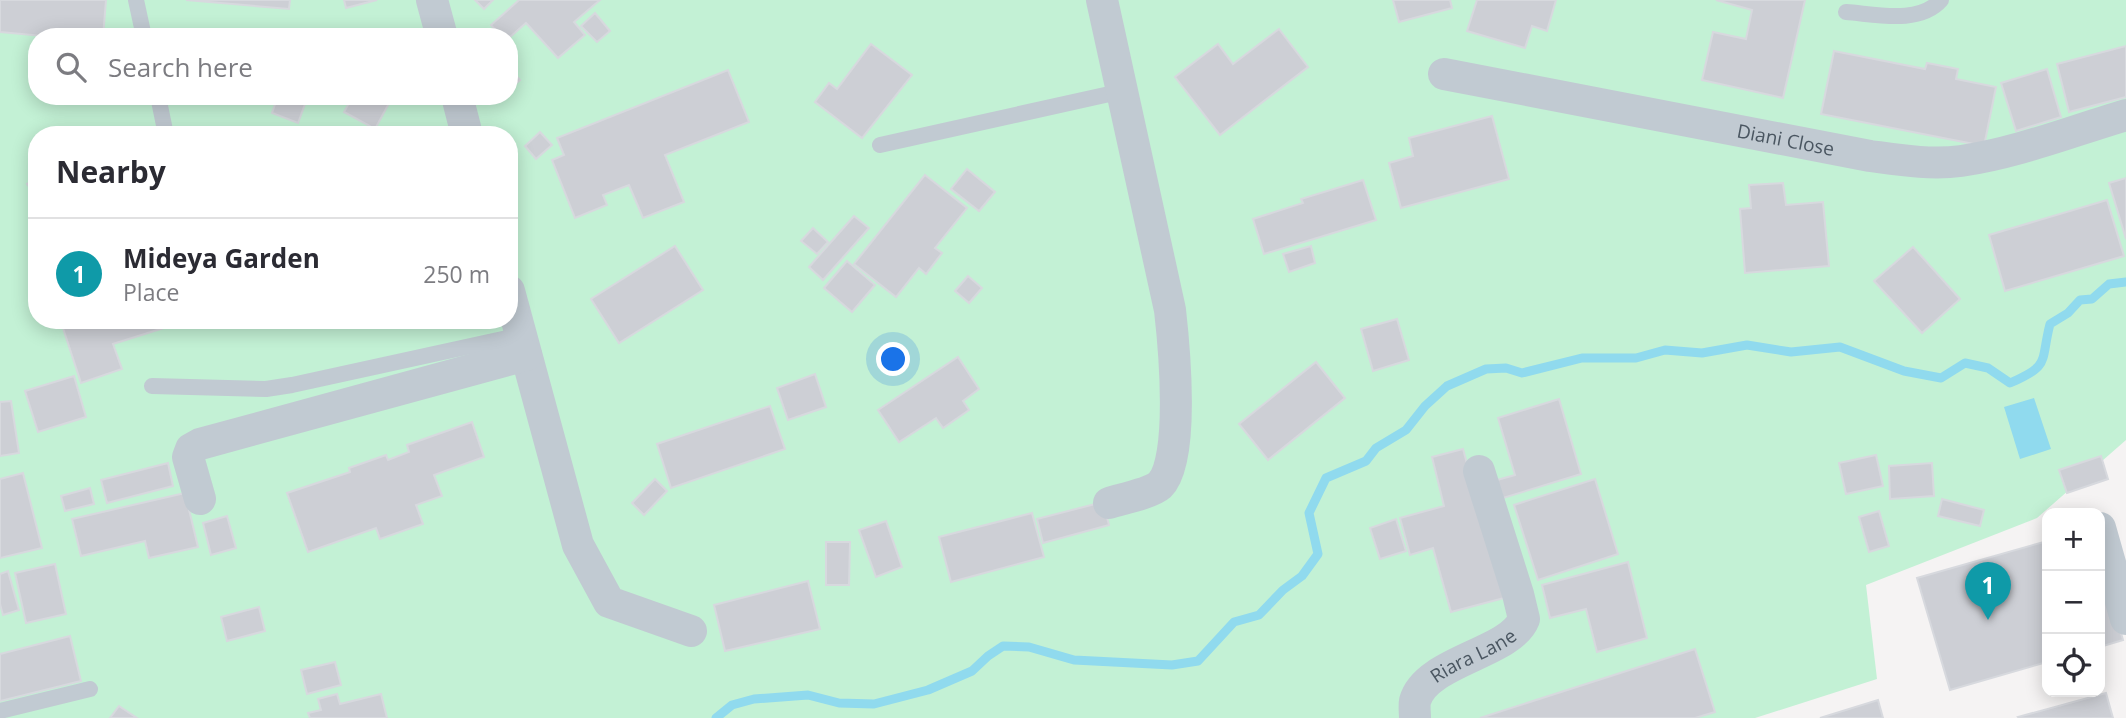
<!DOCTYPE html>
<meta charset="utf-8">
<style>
body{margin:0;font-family:"Open Sans",sans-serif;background:#f2f2f3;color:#2b2b33}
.controls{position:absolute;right:21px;bottom:21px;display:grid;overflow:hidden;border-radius:14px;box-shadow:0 4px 18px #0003}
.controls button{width:63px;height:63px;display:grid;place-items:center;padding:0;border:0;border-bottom:2px solid #e1e1e2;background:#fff;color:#2b2b33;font:35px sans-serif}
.you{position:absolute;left:894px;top:360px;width:24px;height:24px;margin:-18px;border:5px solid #fff;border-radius:50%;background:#1a73e8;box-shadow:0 0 0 10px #1a73e833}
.badge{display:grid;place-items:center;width:46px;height:46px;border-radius:50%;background:#1a73e8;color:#fff;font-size:23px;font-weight:700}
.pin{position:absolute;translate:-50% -58px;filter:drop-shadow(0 2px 4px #0008)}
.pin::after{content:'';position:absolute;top:37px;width:24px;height:21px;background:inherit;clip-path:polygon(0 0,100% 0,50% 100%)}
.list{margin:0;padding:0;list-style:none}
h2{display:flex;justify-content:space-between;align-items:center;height:91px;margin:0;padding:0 28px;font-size:30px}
h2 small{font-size:23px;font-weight:400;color:#7c7c81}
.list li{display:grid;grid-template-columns:46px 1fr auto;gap:21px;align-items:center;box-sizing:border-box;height:112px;padding:0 28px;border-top:2px solid #e1e1e2}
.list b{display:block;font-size:26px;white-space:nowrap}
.list p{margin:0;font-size:23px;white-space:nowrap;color:#7c7c81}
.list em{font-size:23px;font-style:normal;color:#7c7c81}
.icon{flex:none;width:38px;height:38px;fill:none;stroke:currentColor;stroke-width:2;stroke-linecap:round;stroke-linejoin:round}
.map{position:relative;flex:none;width:2126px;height:718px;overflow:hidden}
.search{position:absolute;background:#fff;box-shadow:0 4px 18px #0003;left:28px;top:28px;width:490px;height:77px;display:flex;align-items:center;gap:18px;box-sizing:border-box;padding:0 24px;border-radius:28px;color:#7c7c81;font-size:26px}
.panel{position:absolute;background:#fff;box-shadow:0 4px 18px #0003;left:28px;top:126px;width:490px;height:203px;border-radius:28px}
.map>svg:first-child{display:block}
.green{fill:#c3f1d5;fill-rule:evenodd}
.water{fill:#90daee}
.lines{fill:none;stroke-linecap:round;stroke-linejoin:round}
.stream{stroke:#90daee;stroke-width:9}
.building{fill:#cdcfd5;stroke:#d7d9de;stroke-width:2}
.service{stroke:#c1cad2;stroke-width:16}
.minor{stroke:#c1cad2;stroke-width:32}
.labels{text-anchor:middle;stroke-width:7;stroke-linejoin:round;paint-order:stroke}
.street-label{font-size:19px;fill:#4a5661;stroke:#fff}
</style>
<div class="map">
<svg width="2126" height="718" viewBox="0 0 2126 718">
<rect width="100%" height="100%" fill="#f5f3f3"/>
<path class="green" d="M0 0H2126V440L2037 518 1866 585 1877 679 1755 718H0ZM37 37H509V96H37ZM37 135H509V320H37Z"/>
<polygon class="water" points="2034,398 2051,449 2020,459 2004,407"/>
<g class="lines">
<path class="stream" d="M716 718 732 705 754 699 808 695 839 703 874 704 928 690 972 671 988 656 1003 646 1029 647 1074 660 1172 665 1198 661 1234 622 1259 615 1283 590 1302 576 1318 554 1309 513 1326 478 1366 461 1376 448 1406 430 1425 406 1447 386 1486 369 1506 368 1522 373 1582 358H1636L1665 350 1702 353 1747 345 1791 352 1840 347 1904 371 1941 378 1965 363 1988 368 2010 383C2051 365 2040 363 2050 324L2068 313 2080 300 2092 299 2109 284 2126 282"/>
</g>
<g class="building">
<polygon points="0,0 106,0 103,37 54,37 0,32"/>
<polygon points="186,0 290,0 289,9"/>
<polygon points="344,0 377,0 346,8"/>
<polygon points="475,0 493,0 484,9"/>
<polygon points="519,0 600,0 574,22 585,35 558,58 526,23 509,38 501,37 491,25"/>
<polygon points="1393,0 1450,0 1452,8 1399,22"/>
<polygon points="1477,0 1556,0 1547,31 1532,26 1525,48 1467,31"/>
<polygon points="1716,0 1805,0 1783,98 1702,80 1713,32 1746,39 1752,10"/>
<polygon points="595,13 610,31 597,42 581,26"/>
<polygon points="1279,29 1308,67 1220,135 1175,77 1218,44 1233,64"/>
<polygon points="871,44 912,75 862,138 815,102 829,83 837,89"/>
<polygon points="2126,46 2126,97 2069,112 2057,64"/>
<polygon points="1834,51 1925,69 1927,63 1958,69 1956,79 1996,87 1984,146 1821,114"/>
<polygon points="509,67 520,80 509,89"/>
<polygon points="2047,69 2061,117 2016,131 2001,83"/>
<polygon points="728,70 749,122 665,155 684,202 643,218 629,185 603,195 607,205 575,218 552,160 564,155 557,138"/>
<polygon points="278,96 308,96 298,123 272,113"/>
<polygon points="353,96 393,96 375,129 344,112"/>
<polygon points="1492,116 1509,179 1401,208 1389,163 1413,156 1409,138"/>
<polygon points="540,132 552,145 536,159 525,146"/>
<polygon points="967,169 995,192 979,211 951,189"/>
<polygon points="925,175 967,208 935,248 942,253 926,274 919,268 896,297 854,264"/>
<polygon points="37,177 37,198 27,184"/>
<polygon points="2126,178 2126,239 2109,183"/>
<polygon points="1363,180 1376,220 1264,254 1253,219 1303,203 1301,199"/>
<polygon points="1783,183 1786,205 1823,202 1829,266 1745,273 1740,209 1751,208 1749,185"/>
<polygon points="2107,200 2124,256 2005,291 1989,235"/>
<polygon points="854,216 869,228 823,280 809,267"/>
<polygon points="813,228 828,242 817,254 801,241"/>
<polygon points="675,246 703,290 619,343 591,299"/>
<polygon points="1311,246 1315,263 1289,272 1283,254"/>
<polygon points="1913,247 1960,299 1922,333 1874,281"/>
<polygon points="847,261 875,285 852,312 824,288"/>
<polygon points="968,276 982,288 969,303 955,291"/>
<polygon points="1397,319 1409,360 1373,371 1361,329"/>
<polygon points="76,320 168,320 170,326 113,344 122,369 81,383 62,325"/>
<polygon points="958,357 979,389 963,401 969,410 943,428 936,418 899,442 878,410"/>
<polygon points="1316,362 1345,398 1268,460 1239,424"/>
<polygon points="815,374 826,407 788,420 777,388"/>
<polygon points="74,376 86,417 38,432 25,391"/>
<polygon points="1559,399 1581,474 1503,498 1497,480 1515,475 1498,418"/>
<polygon points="11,401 19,453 0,456 0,402"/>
<polygon points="770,406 785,449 671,488 657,444"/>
<polygon points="472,422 484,457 434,475 442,496 416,505 423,524 380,539 376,528 308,552 287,493 350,472 349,468 386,455 388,460 409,452 407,445"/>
<polygon points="1463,449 1504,598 1451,612 1433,548 1410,555 1400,518 1444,506 1432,457"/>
<polygon points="1876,455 1883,486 1846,494 1839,463"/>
<polygon points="2101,456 2108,479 2067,493 2059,470"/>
<polygon points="168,463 173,486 107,503 101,480"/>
<polygon points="1932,463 1934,496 1890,499 1889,466"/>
<polygon points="23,473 42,548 0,558 0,479"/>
<polygon points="655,479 667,491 644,515 632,503"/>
<polygon points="1595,479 1618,554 1538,580 1514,505"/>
<polygon points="90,488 94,504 65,511 61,496"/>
<polygon points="185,493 198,547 149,558 145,541 81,556 72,519"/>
<polygon points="1942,499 1984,510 1980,526 1938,516"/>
<polygon points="1103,502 1109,525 1043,543 1037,519"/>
<polygon points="1879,511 1889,546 1869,552 1859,517"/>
<polygon points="1032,513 1044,557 951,582 939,537"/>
<polygon points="227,516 236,548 211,555 203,523"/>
<polygon points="1396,519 1406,551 1380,559 1370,528"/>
<polygon points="886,521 902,567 876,577 859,530"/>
<polygon points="2047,541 2047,662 1950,690 1917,578"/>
<polygon points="826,542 850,542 849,585 826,585"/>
<polygon points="2100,559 2123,640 2100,647"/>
<polygon points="1628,562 1647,638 1597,652 1586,609 1550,618 1542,585"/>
<polygon points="55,564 66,614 26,623 15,573"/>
<polygon points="8,571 19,610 3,615 0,604 0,574"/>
<polygon points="808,581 820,629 725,651 714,605"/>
<polygon points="259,607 265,631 227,641 221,617"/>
<polygon points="70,636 81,681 0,701 0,654"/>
<polygon points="1695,649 1715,712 1695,718 1480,718"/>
<polygon points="335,662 341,685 307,694 301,670"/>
<polygon points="2106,693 2113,718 2019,718 2018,717"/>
<polygon points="337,694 340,704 381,694 387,718 310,718 308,713 321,710 318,699"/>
<polygon points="1878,700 1883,718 1820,718"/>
<polygon points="119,706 137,718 110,718"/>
</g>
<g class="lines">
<g class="service">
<polyline points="136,0 144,37"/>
<path d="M1846 12C1875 14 1919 25 1941 0"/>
<polyline points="158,96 166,135"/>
<polyline points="880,145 1123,91"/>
<polyline points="152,386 266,389 292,385 521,335"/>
<polyline points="0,711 90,689"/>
</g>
<g class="minor">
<polyline points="432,0 442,37"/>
<path d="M1102 0 1170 310C1174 345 1185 461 1160 485 1151 493 1122 499 1109 503"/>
<path id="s1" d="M1444 74 1870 156C1900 160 1930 165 1961 161 2017 153 2072 131 2126 115"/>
<polyline points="457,96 467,135"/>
<polyline points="509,291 578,545 609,602 691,631"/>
<polyline points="200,499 188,457 191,449 200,444 526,355"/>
<polyline points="2100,528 2126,619"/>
<path id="s2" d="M1415 718C1415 713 1414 706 1415 701 1426 661 1511 653 1524 619L1518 594 1479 471"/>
</g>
</g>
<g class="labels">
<g class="street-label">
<text dy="7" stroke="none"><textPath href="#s1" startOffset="348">Diani Close</textPath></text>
<text dy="7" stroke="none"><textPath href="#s2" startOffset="93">Riara Lane</textPath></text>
</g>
</g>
</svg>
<div class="controls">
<button>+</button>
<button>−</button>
<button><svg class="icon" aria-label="locate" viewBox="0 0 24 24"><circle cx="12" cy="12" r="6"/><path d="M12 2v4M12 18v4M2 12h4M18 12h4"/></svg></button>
</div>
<div class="you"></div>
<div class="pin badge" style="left:1988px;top:620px;background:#0f9aa8">1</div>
<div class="search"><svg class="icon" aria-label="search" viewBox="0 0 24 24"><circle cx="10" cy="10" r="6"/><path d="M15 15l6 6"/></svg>Search here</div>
<section class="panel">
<h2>Nearby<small></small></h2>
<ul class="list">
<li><span class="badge" style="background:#0f9aa8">1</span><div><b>Mideya Garden</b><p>Place</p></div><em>250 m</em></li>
</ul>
</section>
</div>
